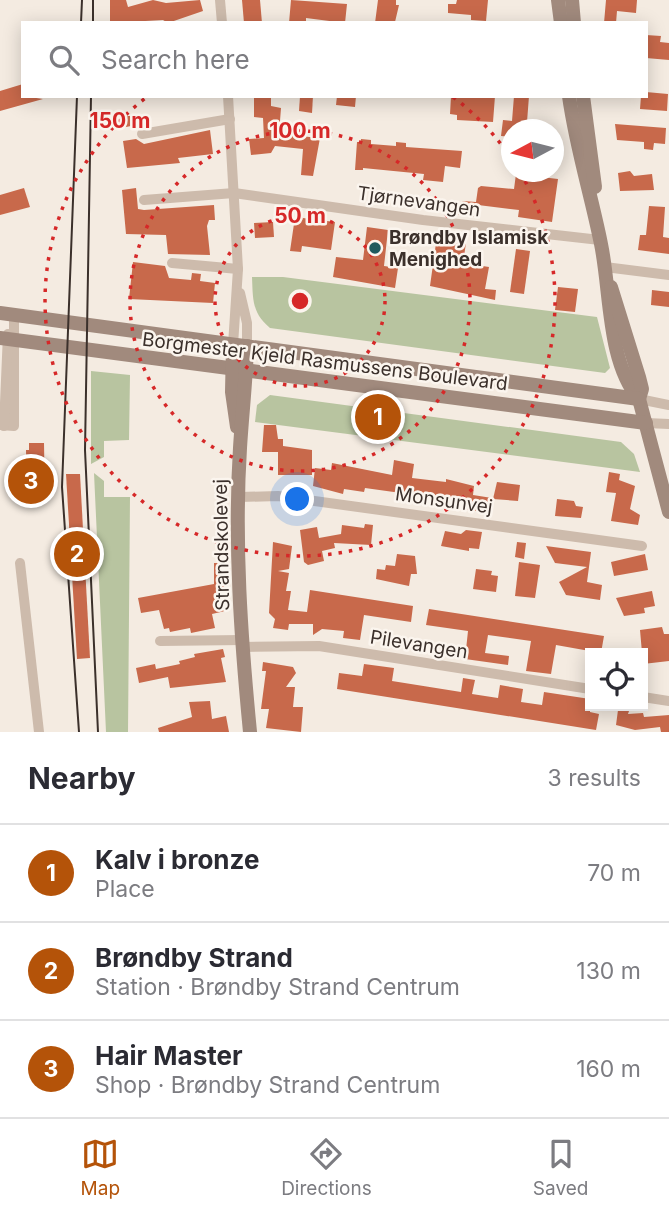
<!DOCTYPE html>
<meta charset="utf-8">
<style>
body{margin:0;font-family:Inter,sans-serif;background:#f7f7f7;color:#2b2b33}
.controls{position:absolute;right:21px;bottom:21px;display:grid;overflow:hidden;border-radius:0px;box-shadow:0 4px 18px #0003}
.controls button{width:63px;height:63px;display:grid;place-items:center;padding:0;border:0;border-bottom:2px solid #e1e1e2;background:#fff;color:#2b2b33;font:35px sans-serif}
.compass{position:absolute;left:501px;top:119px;width:63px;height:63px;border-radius:50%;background:#fff;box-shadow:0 4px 18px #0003;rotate:263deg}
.you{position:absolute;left:298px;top:500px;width:24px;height:24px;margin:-18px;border:5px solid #fff;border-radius:50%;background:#1a73e8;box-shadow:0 0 0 10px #1a73e833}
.badge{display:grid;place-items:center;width:46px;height:46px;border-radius:50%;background:#b45309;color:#fff;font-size:23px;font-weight:700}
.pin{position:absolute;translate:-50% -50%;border:4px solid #fff;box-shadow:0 2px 7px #0006}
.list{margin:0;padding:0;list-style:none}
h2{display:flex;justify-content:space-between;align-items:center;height:91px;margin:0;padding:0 28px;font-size:30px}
h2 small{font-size:23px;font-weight:400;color:#7c7c81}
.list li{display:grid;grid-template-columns:46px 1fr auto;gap:21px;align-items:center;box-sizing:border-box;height:98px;padding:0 28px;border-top:2px solid #e1e1e2}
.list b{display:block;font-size:26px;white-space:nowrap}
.list p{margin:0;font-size:23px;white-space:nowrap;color:#7c7c81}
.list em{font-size:23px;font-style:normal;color:#7c7c81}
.icon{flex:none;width:38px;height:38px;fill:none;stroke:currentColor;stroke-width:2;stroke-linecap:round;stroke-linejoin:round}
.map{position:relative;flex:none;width:669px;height:732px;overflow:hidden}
.search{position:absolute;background:#fff;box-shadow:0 4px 18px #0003;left:21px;right:21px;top:21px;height:77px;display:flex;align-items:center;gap:18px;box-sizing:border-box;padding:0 24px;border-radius:0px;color:#7c7c81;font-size:26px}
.sheet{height:385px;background:#fff}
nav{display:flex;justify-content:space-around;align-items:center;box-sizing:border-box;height:98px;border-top:2px solid #e1e1e2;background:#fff;font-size:19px;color:#7c7c81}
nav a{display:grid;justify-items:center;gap:4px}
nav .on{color:#b45309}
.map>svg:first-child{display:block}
.green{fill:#b8c4a0}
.building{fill:#c8694b}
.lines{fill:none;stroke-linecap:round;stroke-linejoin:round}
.street{stroke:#cdbbac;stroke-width:10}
.secondary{stroke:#a18a7d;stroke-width:14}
.tram{stroke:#3b302b;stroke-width:2}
.ring{fill:none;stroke:#d62828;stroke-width:3.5;stroke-dasharray:3.5 7}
.poi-dot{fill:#1f5a5e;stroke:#fbf5ee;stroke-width:2.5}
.labels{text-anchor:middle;stroke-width:5;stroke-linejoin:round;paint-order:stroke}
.street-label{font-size:19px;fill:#3b302b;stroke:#fbf5ee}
.poi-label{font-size:19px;font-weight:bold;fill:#3b302b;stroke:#fbf5ee;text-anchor:start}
.centre{fill:#d62828;stroke:#fbf5ee;stroke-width:3.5}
.ring-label{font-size:21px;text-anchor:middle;font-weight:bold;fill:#d62828;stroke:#fbf5ee;stroke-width:5;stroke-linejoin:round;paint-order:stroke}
</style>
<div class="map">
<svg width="669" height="732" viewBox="0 0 669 732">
<rect width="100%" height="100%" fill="#f4ebe1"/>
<g class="green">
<path d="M252 277H283L597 317 610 368 605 373 270 328C252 313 253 300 252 277Z"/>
<polygon points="91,371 130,375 129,440 104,441 104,457 91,464"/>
<polygon points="270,395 621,442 634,454 640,472 255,422 257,405"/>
<polygon points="94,473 104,481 104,497 130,497 128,732 106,732"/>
</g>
<g class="building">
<polygon points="110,0 126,0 128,7 153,0 166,3 200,0 203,11 168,23 163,20 110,23"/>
<polygon points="242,0 260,0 262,23 244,23"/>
<polygon points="291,0 347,4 345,23 306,18 306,23 289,23"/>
<polygon points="378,0 396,0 396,5 399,5 395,22 375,23"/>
<polygon points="457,0 488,0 486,21 471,20 471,15 448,13 448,4 456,4"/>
<polygon points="606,0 637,0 636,13 617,11 616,23 604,23"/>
<polygon points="646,35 661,36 660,42 669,43 669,60 646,58"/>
<polygon points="23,84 23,96 43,99 0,111 0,91"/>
<polygon points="646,92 668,94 667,111 640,109 641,96 646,96"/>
<polygon points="254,96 271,96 271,106 281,108 279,134 320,138 313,176 301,175 303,149 275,146 271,153 251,155 249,139 264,138 263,118 254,117"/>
<polygon points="300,96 313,96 312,113 299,111"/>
<polygon points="337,96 356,96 355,107 336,105"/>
<polygon points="451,96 495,96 493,122 457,120 457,115 450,114"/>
<polygon points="514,96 529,96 527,122 532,122 532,130 512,130 512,137 501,136 503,120 512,121"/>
<polygon points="120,116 130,116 131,126 121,128"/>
<polygon points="615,124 666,128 665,144 654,143 653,150 644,149 644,142 617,140"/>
<polygon points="210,130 213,154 178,158 180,163 127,168 123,141 136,139 144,144"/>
<polygon points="361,139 371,140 371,144 396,146 396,142 406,143 406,147 462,151 460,168 445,166 443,182 423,180 424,174 363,168 363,170 355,170 357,142 361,142"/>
<polygon points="630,171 634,176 652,174 654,190 620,191 618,173"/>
<polygon points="516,174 558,179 552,222 518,217 519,210 478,205 476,217 454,214 463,201 476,202 478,188 481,186 514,189"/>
<polygon points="24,188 30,207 0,215 0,195"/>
<polygon points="136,188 138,209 144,210 214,205 215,220 209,220 207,226 210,255 168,254 166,235 126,234 122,190"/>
<polygon points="649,206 665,207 663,237 669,238 669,254 638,250 640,235 646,235"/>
<polygon points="295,217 335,222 331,250 302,246 301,252 290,251"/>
<polygon points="273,222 274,237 255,238 254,223"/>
<polygon points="367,227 388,230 384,266 398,268 395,288 333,277 336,257 363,260"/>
<polygon points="437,236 466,243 463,263 489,267 485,289 496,290 495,300 430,286"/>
<polygon points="516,249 530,251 524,294 510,292"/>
<polygon points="133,262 165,266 169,278 191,280 192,273 201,274 200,281 215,283 213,303 129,299"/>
<polygon points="558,287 578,289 575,312 555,310"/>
<polygon points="652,290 669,292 669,307 651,305"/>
<polygon points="264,425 276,425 278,439 283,439 283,446 312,450 312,475 278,475 278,452 262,452"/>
<polygon points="29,443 44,443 45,502 27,503 26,450 29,450"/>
<polygon points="394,460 414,464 412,478 446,482 446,479 474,486 473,495 492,498 490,513 436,505 437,498 365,488 364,492 344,489 343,494 313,486 315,468 331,470 332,463 392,475"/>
<polygon points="609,472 620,474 619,480 635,486 630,509 640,515 638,525 611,521 616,493 606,492"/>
<polygon points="66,474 80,474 90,658 77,659"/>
<polygon points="497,482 520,485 518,501 493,499"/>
<polygon points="557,499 574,501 576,506 583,507 581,518 555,516"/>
<polygon points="365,524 373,525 371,545 334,543 335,548 322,551 324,561 308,565 304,562 300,530 317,527 319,538 341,534 342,525 364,528"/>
<polygon points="466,530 482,532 479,549 469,548 469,551 441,546 445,531 461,534"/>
<polygon points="273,542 292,546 289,569 278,571 289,573 286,591 291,591 288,610 307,612 310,590 413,606 411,622 364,615 360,640 343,638 344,631 322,629 313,635 313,624 289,624 288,630 273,628 275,619 269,613"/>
<polygon points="517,542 526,543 524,559 515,557"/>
<polygon points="546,546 591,552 587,582 602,585 600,600 566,595 559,582 587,567 555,563"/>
<polygon points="397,554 415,556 417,574 411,574 409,586 376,579 377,569 385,570 386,565 395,566"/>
<polygon points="645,554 648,570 614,576 611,562"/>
<polygon points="519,562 540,565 535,598 515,596"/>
<polygon points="214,563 218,563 223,573 225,597 222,598 225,611 212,614 215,628 191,633 190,628 170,632 169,628 164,629 159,610 141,613 138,598 214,584"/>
<polygon points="476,569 492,571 491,575 498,576 496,592 473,589"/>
<polygon points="652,591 655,606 644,608 645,613 624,616 616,598"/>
<polygon points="429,609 604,636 601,653 556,645 551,674 526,671 531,641 488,635 485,653 509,656 508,665 465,659 468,631 426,625"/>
<polygon points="662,627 664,634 669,634 669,661 643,664 640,630"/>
<polygon points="223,649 225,657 221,658 226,682 170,688 168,677 139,683 136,668 155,664 156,669 180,664 179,661 195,657 194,654"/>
<polygon points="263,662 293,667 296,673 286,687 295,687 293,707 303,707 301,732 266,728 269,709 261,709 266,671 262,671"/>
<polygon points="364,664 394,668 392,681 461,692 463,678 475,680 472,694 498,698 500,685 523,689 521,702 542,705 544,692 590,699 590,712 599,714 596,730 337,689 339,673 362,676"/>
<polygon points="210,701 212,719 226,716 229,732 159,732 158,728 192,717 189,702"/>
<polygon points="618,710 629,711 628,714 643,713 644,717 669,715 669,732 661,732 660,727 635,730 616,725"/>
</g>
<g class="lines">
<g class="street">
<polyline points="220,0 222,23"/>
<polyline points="228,96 238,269 233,345"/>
<polyline points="142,134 230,119"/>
<polyline points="144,200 234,193 423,220 600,240"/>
<polyline points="172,263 238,269"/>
<polyline points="605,267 669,275"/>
<polyline points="240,293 247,323 247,346"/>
<polyline points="639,399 669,405"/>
<polyline points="646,423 669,424"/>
<polyline points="0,425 14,426 14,315"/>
<polyline points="4,426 8,334"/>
<polyline points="240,497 278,496 642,546"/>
<polyline points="20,563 39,732"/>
<polyline points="160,641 242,640"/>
<polyline points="242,647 319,646 590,689"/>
<polyline points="643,697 669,701"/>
</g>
<g class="secondary">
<polyline points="558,0 561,23"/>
<polyline points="572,0 574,23"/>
<path d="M569 96C576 147 591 194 601 244 611 292 607 361 639 399L669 512"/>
<polyline points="583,96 595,187"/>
<polyline points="611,287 639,377 642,389 639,399"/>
<polyline points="0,313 639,399"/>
<polyline points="0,338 646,423"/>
<polyline points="233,345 232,392 237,427"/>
<path d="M247 346C246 381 242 414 240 448 234 542 241 639 250 732"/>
</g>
<g class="tram">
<polyline points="81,23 82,0"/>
<polyline points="93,23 93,0"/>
<polyline points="77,96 62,487 79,732"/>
<polyline points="91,96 85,450 98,732"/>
</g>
</g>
<g class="ring">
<circle cx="300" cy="301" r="85"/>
<circle cx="300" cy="301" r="170"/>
<path d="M453 97A255 255 0 0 1 511 158M520 172A255 255 0 1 1 147 97"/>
</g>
<circle class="poi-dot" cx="375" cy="248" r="7"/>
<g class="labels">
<g class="street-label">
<text transform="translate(419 201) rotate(8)" y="7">Tjørnevangen</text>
<text transform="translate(325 361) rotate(7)" y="7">Borgmester Kjeld Rasmussens Boulevard</text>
<text transform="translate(444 500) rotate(8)" y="7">Monsunvej</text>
<text transform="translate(221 545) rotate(-91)" y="7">Strandskolevej</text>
<text transform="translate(419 644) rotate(9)" y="7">Pilevangen</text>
</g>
<g class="poi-label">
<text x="389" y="244">Brøndby Islamisk<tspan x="389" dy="22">Menighed</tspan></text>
</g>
</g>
<circle cx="300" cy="301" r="10" class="centre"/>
<g class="ring-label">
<text x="120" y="128">150 m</text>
<text x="300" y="138">100 m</text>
<text x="300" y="223">50 m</text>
</g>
</svg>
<div class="controls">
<button><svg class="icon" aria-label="locate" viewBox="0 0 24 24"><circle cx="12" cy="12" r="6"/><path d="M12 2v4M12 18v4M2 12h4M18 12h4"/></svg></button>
</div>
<svg class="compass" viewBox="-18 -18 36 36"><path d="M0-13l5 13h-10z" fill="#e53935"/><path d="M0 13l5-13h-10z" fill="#7c7c81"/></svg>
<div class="you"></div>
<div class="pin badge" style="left:378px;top:417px">1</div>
<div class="pin badge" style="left:77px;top:554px">2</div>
<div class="pin badge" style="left:31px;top:481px">3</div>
<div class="search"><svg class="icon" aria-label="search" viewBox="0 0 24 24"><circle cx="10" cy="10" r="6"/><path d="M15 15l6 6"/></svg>Search here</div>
</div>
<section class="sheet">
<h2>Nearby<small>3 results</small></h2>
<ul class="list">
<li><span class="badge">1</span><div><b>Kalv i bronze</b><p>Place</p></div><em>70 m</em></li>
<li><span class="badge">2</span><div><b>Brøndby Strand</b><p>Station · Brøndby Strand Centrum</p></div><em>130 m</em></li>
<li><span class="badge">3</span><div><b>Hair Master</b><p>Shop · Brøndby Strand Centrum</p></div><em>160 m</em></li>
</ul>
</section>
<nav>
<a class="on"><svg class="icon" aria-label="map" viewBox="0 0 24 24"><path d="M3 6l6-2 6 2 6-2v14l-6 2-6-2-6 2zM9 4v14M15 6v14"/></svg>Map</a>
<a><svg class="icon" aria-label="directions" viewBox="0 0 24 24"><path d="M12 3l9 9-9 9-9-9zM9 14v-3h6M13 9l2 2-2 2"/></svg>Directions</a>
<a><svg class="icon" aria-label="saved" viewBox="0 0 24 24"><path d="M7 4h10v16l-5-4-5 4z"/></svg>Saved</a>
</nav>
